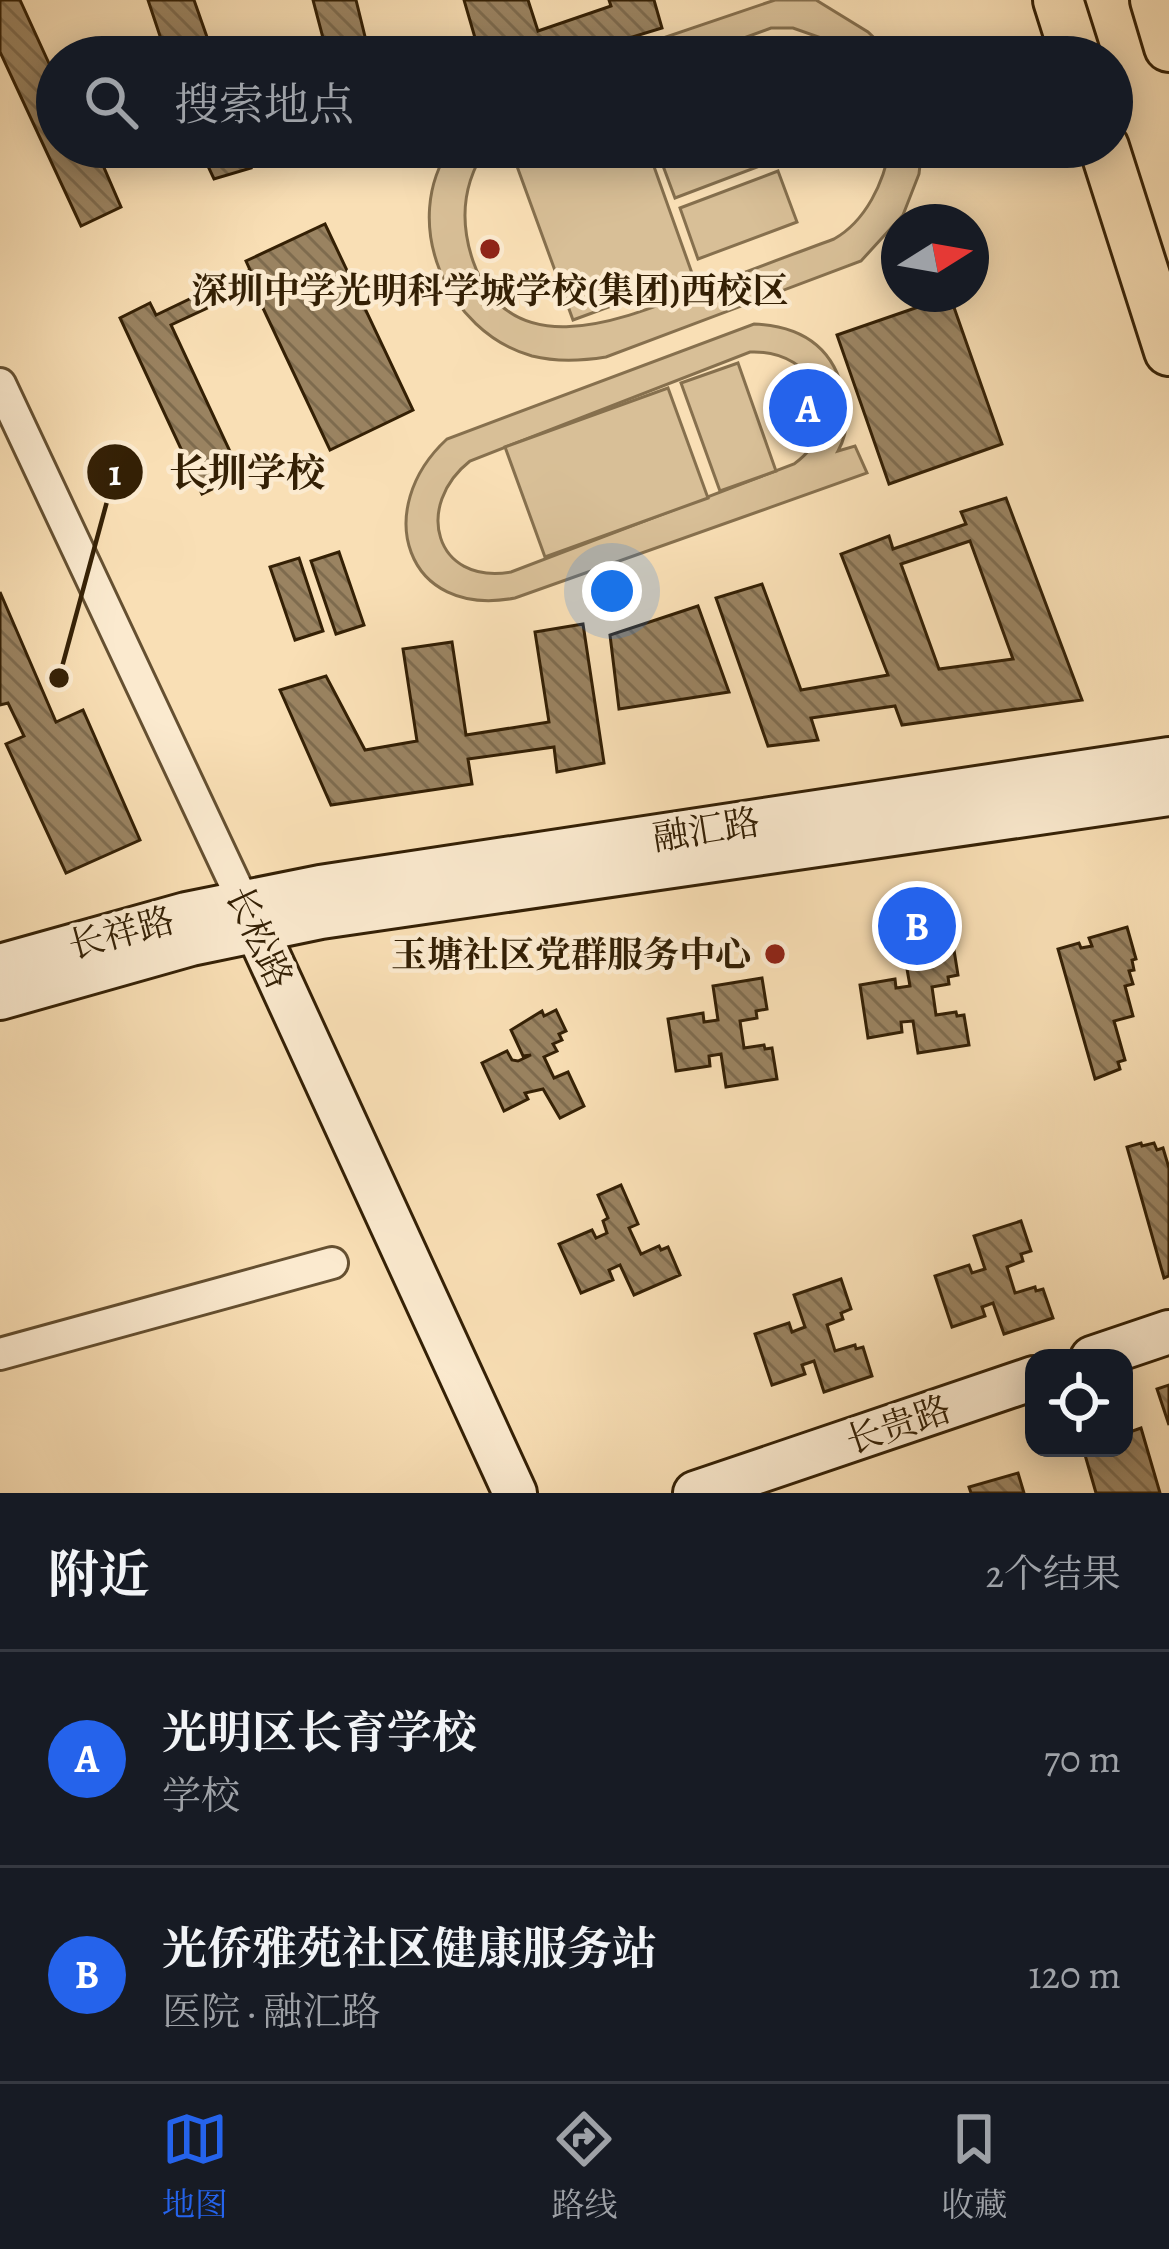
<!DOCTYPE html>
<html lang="zh">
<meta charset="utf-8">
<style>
body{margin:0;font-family:Alegreya,"Noto Serif SC",serif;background:#20242c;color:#f1f3f6}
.controls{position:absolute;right:36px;bottom:36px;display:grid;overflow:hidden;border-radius:24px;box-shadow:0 6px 30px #0003}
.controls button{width:108px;height:108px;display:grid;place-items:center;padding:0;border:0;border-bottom:3px solid #363941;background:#171b24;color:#f1f3f6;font:60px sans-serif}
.compass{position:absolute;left:881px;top:204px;width:108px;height:108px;border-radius:50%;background:#171b24;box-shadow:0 6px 30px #0003;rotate:79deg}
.you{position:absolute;left:612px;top:591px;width:42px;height:42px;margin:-30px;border:9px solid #fff;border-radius:50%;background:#1a73e8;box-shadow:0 0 0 18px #1a73e833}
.badge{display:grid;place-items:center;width:78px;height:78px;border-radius:50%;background:#2563eb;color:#fff;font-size:39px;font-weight:700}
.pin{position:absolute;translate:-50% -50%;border:6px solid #fff;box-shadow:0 3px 12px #0006}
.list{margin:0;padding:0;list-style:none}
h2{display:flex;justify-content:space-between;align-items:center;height:156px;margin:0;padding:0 48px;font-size:51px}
h2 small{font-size:39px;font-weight:400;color:#9ea1a6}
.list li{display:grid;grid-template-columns:78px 1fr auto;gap:36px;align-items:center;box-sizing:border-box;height:216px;padding:0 48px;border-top:3px solid #363941}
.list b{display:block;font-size:45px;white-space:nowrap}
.list p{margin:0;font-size:39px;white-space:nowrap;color:#9ea1a6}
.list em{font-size:39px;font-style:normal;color:#9ea1a6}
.icon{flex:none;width:66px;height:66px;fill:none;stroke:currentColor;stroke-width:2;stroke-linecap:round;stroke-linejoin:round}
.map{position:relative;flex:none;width:1169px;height:1493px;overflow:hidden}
.search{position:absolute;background:#171b24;box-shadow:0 6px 30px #0003;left:36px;right:36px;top:36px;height:132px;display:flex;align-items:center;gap:30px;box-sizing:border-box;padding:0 42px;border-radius:66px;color:#9ea1a6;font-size:45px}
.sheet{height:588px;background:#171b24}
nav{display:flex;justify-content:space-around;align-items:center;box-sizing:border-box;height:168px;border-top:3px solid #363941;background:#171b24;font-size:33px;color:#9ea1a6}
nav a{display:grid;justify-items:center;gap:6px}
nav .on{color:#2563eb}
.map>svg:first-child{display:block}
.garden{fill:#d8bf97;stroke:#86704e;stroke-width:3;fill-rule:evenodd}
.building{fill:url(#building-back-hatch);stroke:#342005;stroke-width:3;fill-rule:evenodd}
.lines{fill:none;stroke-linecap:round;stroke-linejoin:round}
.street-casing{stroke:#655031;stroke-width:36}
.secondary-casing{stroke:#342005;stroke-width:48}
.primary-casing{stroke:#342005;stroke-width:54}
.street{stroke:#fbeacf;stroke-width:30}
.secondary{stroke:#fbeacf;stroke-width:42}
.primary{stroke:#f9dfb5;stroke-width:48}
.poi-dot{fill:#8f2418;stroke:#fbeacf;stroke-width:4.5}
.labels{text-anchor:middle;stroke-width:9;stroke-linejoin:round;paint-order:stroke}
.poi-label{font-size:36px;font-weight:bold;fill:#342005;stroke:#fbeacf}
.street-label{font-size:36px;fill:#342005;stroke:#fbeacf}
.leader{fill:none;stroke:#342005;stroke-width:4.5}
.callout-dot{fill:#342005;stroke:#fbeacf;stroke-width:4.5}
.mark-label{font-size:36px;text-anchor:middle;font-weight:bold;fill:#fff}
.callout-label{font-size:39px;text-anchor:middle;font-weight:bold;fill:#342005;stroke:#fbeacf;stroke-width:9;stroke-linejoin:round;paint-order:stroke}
</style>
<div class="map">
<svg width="1169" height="1493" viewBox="0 0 1169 1493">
<defs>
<pattern id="building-back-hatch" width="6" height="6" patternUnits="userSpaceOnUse" patternTransform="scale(3)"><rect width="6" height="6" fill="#9a8361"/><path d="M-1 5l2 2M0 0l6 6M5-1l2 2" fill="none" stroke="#7e6b4e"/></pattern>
</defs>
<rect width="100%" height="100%" fill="#f9dfb5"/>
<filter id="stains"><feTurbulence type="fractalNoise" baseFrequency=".00167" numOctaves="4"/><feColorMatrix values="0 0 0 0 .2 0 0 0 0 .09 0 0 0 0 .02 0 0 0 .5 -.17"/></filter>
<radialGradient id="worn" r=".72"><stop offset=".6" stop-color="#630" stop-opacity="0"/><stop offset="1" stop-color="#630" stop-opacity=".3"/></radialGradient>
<g class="garden">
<polygon points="775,0 816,0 868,32 894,57 856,57 833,42 793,28 771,28 692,57 607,57"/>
<path d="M451 147H487C463 182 459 220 473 261 511 371 630 316 704 288 747 271 791 255 834 239 866 221 884 182 890 147H922L919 174 903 215 861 261 606 357C581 361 556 362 532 356 446 332 399 221 451 147Z"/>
<polygon points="510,147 647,147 693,276 573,320"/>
<polygon points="656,147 768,147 773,161 675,198"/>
<polygon points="778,171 797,222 698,259 680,208"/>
<path d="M754 324C802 326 834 347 844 395 849 415 848 433 838 451L855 446 867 473 515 598C405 619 371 509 447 439ZM750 352C818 349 851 423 794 464L511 572C434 585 414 505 470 461Z"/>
<polygon points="738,363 776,471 720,491 681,383"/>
<polygon points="668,388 708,498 545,557 505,447"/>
</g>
<g class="building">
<polygon points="0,0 20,0 57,81 57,147 106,147 96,149 121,207 81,226 0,52"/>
<polygon points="148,0 194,0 214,57 167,57"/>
<polygon points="313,0 356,0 370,57 328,57"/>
<polygon points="464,0 528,0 538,31 611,6 609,0 654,0 662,28 567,57 430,57 478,48"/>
<polygon points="199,147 244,147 251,168 214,179"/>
<polygon points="325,224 413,410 330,450 253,287 171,325 241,475 202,494 120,318 150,303 156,315 250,270 246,261"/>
<polygon points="950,296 1002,444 889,484 837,335"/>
<path d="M1006 498 1082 700 902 725 895 706 811 718 818 740 768 746 716 598 762 584 801 690 888 675 841 554 889 536 893 549 966 524 961 512ZM970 541 1013 659 939 669 901 564Z"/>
<polygon points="339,552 364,625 336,634 311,561"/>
<polygon points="299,558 323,631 295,640 270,567"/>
<polygon points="0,592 56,722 83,710 140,840 66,873 6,744 24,736 8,703 0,705"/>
<polygon points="698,606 729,692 619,709 610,635"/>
<polygon points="583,624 604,763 557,772 554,747 468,759 472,784 331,805 280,690 326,676 365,750 417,741 403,649 452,642 466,735 549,722 535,632"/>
<polygon points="1127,927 1136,959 1132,960 1134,970 1129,971 1133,984 1125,986 1133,1016 1114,1021 1125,1060 1118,1062 1120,1069 1095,1079 1058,949 1079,943 1081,948 1092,946 1089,938"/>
<polygon points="953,944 958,975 948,977 949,984 932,987 936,1015 956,1012 957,1016 964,1015 969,1045 918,1053 913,1021 901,1022 902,1032 868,1038 860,985 895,979 896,988 910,986 904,952"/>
<polygon points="762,978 767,1009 756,1011 757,1018 740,1021 744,1048 764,1045 765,1049 772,1048 777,1079 726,1087 721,1054 709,1056 710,1066 676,1071 668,1019 703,1013 704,1022 718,1020 713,986"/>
<polygon points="556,1010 566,1031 559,1034 562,1040 553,1044 557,1051 544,1057 554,1078 568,1072 584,1106 560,1118 543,1089 525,1093 528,1099 504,1111 482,1063 507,1051 512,1060 518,1061 531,1055 523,1056 511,1030 542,1011 544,1016"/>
<polygon points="1141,1143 1142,1146 1154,1143 1157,1150 1163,1148 1169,1168 1169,1276 1164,1278 1127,1147"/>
<polygon points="621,1185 638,1224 629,1228 641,1254 659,1246 661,1250 668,1247 680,1275 634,1295 620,1265 609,1270 613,1280 581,1293 559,1244 592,1230 596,1238 607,1233 603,1221 608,1218 598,1195"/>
<polygon points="1021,1221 1031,1251 1021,1254 1023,1261 1007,1267 1015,1293 1035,1287 1036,1291 1043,1289 1053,1318 1004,1334 993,1303 982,1307 985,1316 952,1327 935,1276 969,1265 972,1273 985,1269 974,1236"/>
<polygon points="841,1279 851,1309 841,1313 843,1319 827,1325 835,1351 855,1345 856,1349 863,1347 872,1376 824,1392 814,1361 802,1365 805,1374 772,1385 755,1334 789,1323 792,1332 805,1327 794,1295"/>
<polygon points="1169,1385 1169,1425 1157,1389"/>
<polygon points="1141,1428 1160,1493 1096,1493 1083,1448 1124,1448 1124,1434"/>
<polygon points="1018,1473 1024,1493 971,1493 969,1487"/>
</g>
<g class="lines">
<defs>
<g id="street">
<polyline points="0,384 244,903"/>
<polyline points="0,1354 332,1263"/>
</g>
<g id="secondary">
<polyline points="247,909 515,1493"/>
<polyline points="0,966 186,914 320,887 1169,759"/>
<polyline points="0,998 191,944 321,917 1169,794"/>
<polyline points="1092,1358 1169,1332"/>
<polyline points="695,1493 1034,1378"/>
</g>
<g id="primary">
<polyline points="1058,0 1076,57"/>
<polyline points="1155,0 1169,47"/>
<polyline points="1104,147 1169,351"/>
</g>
</defs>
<use href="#street" class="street-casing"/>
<use href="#secondary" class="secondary-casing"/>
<use href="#primary" class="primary-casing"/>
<use href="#street" class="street"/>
<use href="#secondary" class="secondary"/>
<use href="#primary" class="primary"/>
</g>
<g class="poi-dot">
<circle cx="490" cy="249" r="12"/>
<circle cx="775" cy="954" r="12"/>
</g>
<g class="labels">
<g class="poi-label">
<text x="490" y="303">深圳中学光明科学城学校(集团)西校区</text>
<text x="751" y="967" text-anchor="end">玉塘社区党群服务中心</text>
</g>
<g class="street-label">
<text transform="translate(706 829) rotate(-9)" y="13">融汇路</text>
<text transform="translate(121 932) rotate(-15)" y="13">长祥路</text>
<text transform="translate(260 937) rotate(65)" y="13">长松路</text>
<text transform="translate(898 1424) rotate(-19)" y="13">长贵路</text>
</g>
</g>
<path class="leader" d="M59 678L115 472"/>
<g class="callout-dot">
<circle cx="59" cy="678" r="12"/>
<circle cx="115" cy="472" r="30"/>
</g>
<g class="mark-label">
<text x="115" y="485">1</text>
</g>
<g class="callout-label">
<text x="247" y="486">长圳学校</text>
</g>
<rect width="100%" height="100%" filter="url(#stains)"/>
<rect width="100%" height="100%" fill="url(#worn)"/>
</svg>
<div class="controls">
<button><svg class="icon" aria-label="locate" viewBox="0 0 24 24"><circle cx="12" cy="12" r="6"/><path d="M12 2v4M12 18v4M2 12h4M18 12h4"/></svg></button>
</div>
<svg class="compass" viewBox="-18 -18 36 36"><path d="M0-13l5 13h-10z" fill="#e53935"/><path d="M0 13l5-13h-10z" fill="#9ea1a6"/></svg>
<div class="you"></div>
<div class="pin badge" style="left:808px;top:408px">A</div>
<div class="pin badge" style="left:917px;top:926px">B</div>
<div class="search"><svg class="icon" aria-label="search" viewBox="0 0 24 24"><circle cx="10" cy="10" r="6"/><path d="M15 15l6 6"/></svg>搜索地点</div>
</div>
<section class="sheet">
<h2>附近<small>2个结果</small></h2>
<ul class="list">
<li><span class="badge">A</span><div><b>光明区长育学校</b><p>学校</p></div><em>70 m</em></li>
<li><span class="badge">B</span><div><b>光侨雅苑社区健康服务站</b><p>医院 · 融汇路</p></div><em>120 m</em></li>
</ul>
</section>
<nav>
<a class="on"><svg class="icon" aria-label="map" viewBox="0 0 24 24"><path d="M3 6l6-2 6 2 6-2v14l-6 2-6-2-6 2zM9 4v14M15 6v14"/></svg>地图</a>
<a><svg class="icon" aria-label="directions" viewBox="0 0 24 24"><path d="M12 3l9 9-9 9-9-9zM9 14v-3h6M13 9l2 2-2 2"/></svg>路线</a>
<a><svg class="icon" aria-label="saved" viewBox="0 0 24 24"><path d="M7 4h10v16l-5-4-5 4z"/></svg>收藏</a>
</nav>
